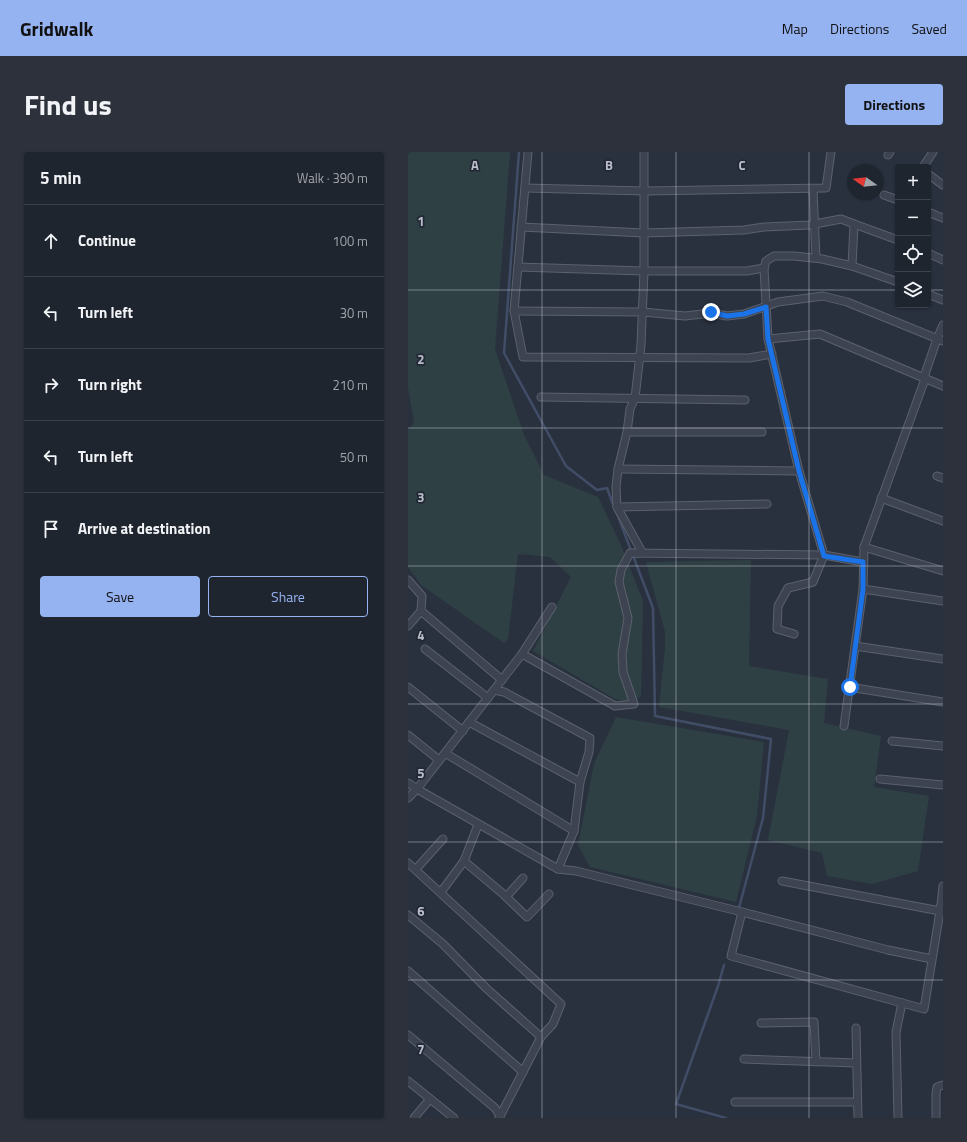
<!DOCTYPE html>
<meta charset="utf-8">
<style>
body{margin:0;font-family:"Titillium Web",sans-serif;background:#2c313b;color:#f1f3f6}
.controls{position:absolute;right:12px;top:12px;display:grid;overflow:hidden;border-radius:4px;box-shadow:0 1px 3px #0004}
.controls button{width:36px;height:36px;display:grid;place-items:center;padding:0;border:0;border-bottom:1px solid #3c424b;background:#1f252f;color:#f1f3f6;font:20px sans-serif}
.compass{position:absolute;left:439px;top:12px;width:36px;height:36px;border-radius:50%;background:#1f252f;box-shadow:0 1px 3px #0004;rotate:285deg}
.stop{position:absolute;width:12px;height:12px;margin:-9px;border:3px solid #1a73e8;border-radius:50%;background:#fff}
.stop.end{background:#1a73e8;border-color:#fff;box-shadow:0 1px 4px #0008}
.list{margin:0;padding:0;list-style:none}
h2{display:flex;justify-content:space-between;align-items:center;height:52px;margin:0;padding:0 16px;font-size:17px}
h2 small{font-size:13px;font-weight:400;color:#a1a5aa}
.list li{display:grid;grid-template-columns:26px 1fr auto;gap:12px;align-items:center;box-sizing:border-box;height:72px;padding:0 16px;border-top:1px solid #3c424b}
.list b{display:block;font-size:15px;white-space:nowrap}
.list em{font-size:13px;font-style:normal;color:#a1a5aa}
.actions{display:flex;gap:8px;padding:12px 16px}
.actions a{flex:1;padding:9px 0;border:1px solid #95b2f1;border-radius:4px;text-align:center;font-size:14px;color:#95b2f1}
.actions .main{background:#95b2f1;color:#111}
.icon{flex:none;width:22px;height:22px;fill:none;stroke:currentColor;stroke-width:2;stroke-linecap:round;stroke-linejoin:round}
.map{position:relative;flex:none;width:535px;height:966px;overflow:hidden;border-radius:4px}
header{display:flex;align-items:center;gap:24px;box-sizing:border-box;height:56px;padding:0 20px;background:#95b2f1;color:#111}
header strong{font-size:19px}
nav{display:flex;gap:22px;margin-inline-start:auto;font-size:14px}
.intro{display:flex;align-items:center;justify-content:space-between;box-sizing:border-box;height:96px;padding:0 24px}
h1{margin:0;font-size:28px}
.button{padding:10px 18px;border-radius:4px;background:#95b2f1;color:#111;font-size:14px;font-weight:700}
main{display:flex;gap:24px;padding:0 24px}
aside{flex:1;background:#1f252f;border-radius:4px;box-shadow:0 1px 3px #0004}
.map>svg:first-child{display:block}
.green{fill:#2e4044}
.lines{fill:none;stroke-linecap:round;stroke-linejoin:round}
.stream{stroke:#414d67;stroke-width:2.5}
.street-casing{stroke:#5b616d;stroke-width:9}
.street{stroke:#3d4350;stroke-width:7}
.route{stroke:#1a73e8;stroke-width:5}
.grid{fill:none;stroke:#babeca;stroke-width:1;stroke-opacity:0.55}
.grid-label{font-size:13px;text-anchor:middle;font-weight:bold;fill:#babeca;stroke:#222835;stroke-width:3.5;stroke-linejoin:round;paint-order:stroke}
</style>
<header>
<strong>Gridwalk</strong>
<nav><a>Map</a><a>Directions</a><a>Saved</a></nav>
</header>
<div class="intro"><h1>Find us</h1><a class="button">Directions</a></div>
<main>
<aside>
<h2>5 min<small>Walk · 390 m</small></h2>
<ul class="list">
<li><svg class="icon" aria-label="ahead" viewBox="0 0 24 24"><path d="M12 20V5M6 11l6-6 6 6"/></svg><div><b>Continue</b></div><em>100 m</em></li>
<li><svg class="icon" aria-label="left" viewBox="0 0 24 24"><path d="M17 20v-9H6M10 6l-5 5 5 5"/></svg><div><b>Turn left</b></div><em>30 m</em></li>
<li><svg class="icon" aria-label="right" viewBox="0 0 24 24"><path d="M7 20v-9h11M14 6l5 5-5 5"/></svg><div><b>Turn right</b></div><em>210 m</em></li>
<li><svg class="icon" aria-label="left" viewBox="0 0 24 24"><path d="M17 20v-9H6M10 6l-5 5 5 5"/></svg><div><b>Turn left</b></div><em>50 m</em></li>
<li><svg class="icon" aria-label="arrive" viewBox="0 0 24 24"><path d="M6 21V4h12l-3 4 3 4H6"/></svg><div><b>Arrive at destination</b></div></li>
</ul>
<div class="actions"><a class="main">Save</a><a>Share</a></div>
</aside>
<div class="map">
<svg width="535" height="966" viewBox="0 0 535 966">
<rect width="100%" height="100%" fill="#29313f"/>
<g class="green">
<polygon points="0,0 102,0 87,197 116,283 136,323 190,345 213,393 235,449 233,545 218,549 207,547 125,499 163,425 142,405 110,402 100,487 96,491 13,433 0,415 0,278 6,270 0,236"/>
<polygon points="343,408 341,514 420,527 416,571 473,584 466,635 521,644 510,719 464,732 419,724 414,701 360,688 381,578 251,555 257,495 257,480 238,410"/>
<polygon points="208,565 356,590 349,664 328,750 182,715 170,693 186,612"/>
</g>
<g class="lines">
<g class="stream">
<polyline points="111,0 96,201 158,314 189,338 199,336 206,355"/>
<polyline points="208,359 245,456 247,564 363,587 355,666 331,756"/>
<polyline points="316,813 310,834 268,952 318,966"/>
</g>
<defs>
<g id="street">
<polyline points="120,0 106,159 115,205 341,206 364,202"/>
<polyline points="480,3 482,0"/>
<polyline points="515,15 525,0"/>
<polyline points="520,22 535,33"/>
<polyline points="117,36 237,39 418,36 423,0"/>
<polyline points="405,37 408,106"/>
<polyline points="476,43 490,48"/>
<polyline points="520,60 535,66"/>
<polyline points="446,72 490,88"/>
<polyline points="113,75 236,81 336,78 356,75 402,73 433,67 446,72 444,114"/>
<polyline points="520,101 535,108"/>
<polyline points="110,115 236,119 339,119 356,116"/>
<polyline points="520,142 535,148"/>
<polyline points="106,159 235,160 277,164 303,161 319,164 336,162 370,150 415,144 439,150 535,189"/>
<polyline points="360,187 412,182 535,234"/>
<polyline points="133,245 337,248"/>
<polyline points="219,280 354,280"/>
<polyline points="210,317 391,319"/>
<polyline points="529,324 535,326"/>
<polyline points="473,346 535,369"/>
<polyline points="209,355 208,335 210,317 219,280 222,257 227,246 233,193 236,119 236,0"/>
<polyline points="456,395 535,419"/>
<polyline points="234,400 209,355 359,352"/>
<polyline points="0,428 14,444 13,459 94,528"/>
<polyline points="455,437 535,449"/>
<polyline points="0,474 13,459"/>
<polyline points="386,482 369,477 370,454 380,436 405,430 416,403 391,319 360,187 356,116 358,109 366,104 386,104 414,107 444,114 490,130"/>
<polyline points="447,494 535,507"/>
<polyline points="17,497 80,546"/>
<polyline points="114,502 144,455"/>
<polyline points="0,535 55,579"/>
<polyline points="441,535 535,550"/>
<polyline points="86,538 96,540 182,586 181,600 172,630 166,679 150,717"/>
<polyline points="61,570 172,630"/>
<polyline points="436,574 455,437 456,395 517,227 517,222 529,187 535,173"/>
<polyline points="0,583 31,608"/>
<polyline points="484,589 535,594"/>
<polyline points="37,601 166,679"/>
<polyline points="472,627 535,633"/>
<polyline points="0,631 9,637 150,717 168,719 334,760"/>
<polyline points="0,646 9,637 114,502 207,554 226,552 215,520 214,502 220,466 211,430 213,418 222,401 416,403 455,410"/>
<polyline points="56,709 94,741 119,765 141,742"/>
<polyline points="0,711 153,852 145,872 133,885 91,966"/>
<polyline points="8,717 35,687"/>
<polyline points="374,729 532,759"/>
<polyline points="535,734 533,753 535,753"/>
<polyline points="33,740 56,709 70,673"/>
<polyline points="98,745 115,726"/>
<polyline points="0,763 35,792 78,836 133,885"/>
<polyline points="524,807 480,798 334,760 323,804 516,857 533,753"/>
<polyline points="0,819 115,920"/>
<polyline points="353,871 406,870 408,910"/>
<polyline points="448,876 450,966"/>
<polyline points="0,883 87,956 92,964"/>
<polyline points="336,907 448,911"/>
<polyline points="0,929 46,966"/>
<polyline points="327,950 449,950"/>
<polyline points="6,966 22,947"/>
<polyline points="490,966 488,880 494,851"/>
<polyline points="528,966 528,942 529,935 535,933"/>
</g>
</defs>
<use href="#street" class="street-casing"/>
<use href="#street" class="street"/>
</g>
<g class="lines">
<polyline class="route" points="303,160 319,164 336,162 358,155 360,187 391,319 416,404 455,410 455,437 442,535"/>
</g>
<path class="grid" d="M134 0V966M268 0V966M401 0V966M0 138H490M520 138H535M0 276H535M0 414H535M0 552H535M0 690H535M0 828H535"/>
<g class="grid-label">
<text x="67" y="18">A</text>
<text x="201" y="18">B</text>
<text x="334" y="18">C</text>
<text x="13" y="74">1</text>
<text x="13" y="212">2</text>
<text x="13" y="350">3</text>
<text x="13" y="488">4</text>
<text x="13" y="626">5</text>
<text x="13" y="764">6</text>
<text x="13" y="902">7</text>
</g>
</svg>
<div class="controls">
<button>+</button>
<button>−</button>
<button><svg class="icon" aria-label="locate" viewBox="0 0 24 24"><circle cx="12" cy="12" r="6"/><path d="M12 2v4M12 18v4M2 12h4M18 12h4"/></svg></button>
<button><svg class="icon" aria-label="layers" viewBox="0 0 24 24"><path d="M12 4l9 5-9 5-9-5zM3 14l9 5 9-5"/></svg></button>
</div>
<svg class="compass" viewBox="-18 -18 36 36"><path d="M0-13l5 13h-10z" fill="#e53935"/><path d="M0 13l5-13h-10z" fill="#a1a5aa"/></svg>
<div class="stop" style="left:442px;top:535px"></div>
<div class="stop end" style="left:303px;top:160px"></div>
</div>
</main>
